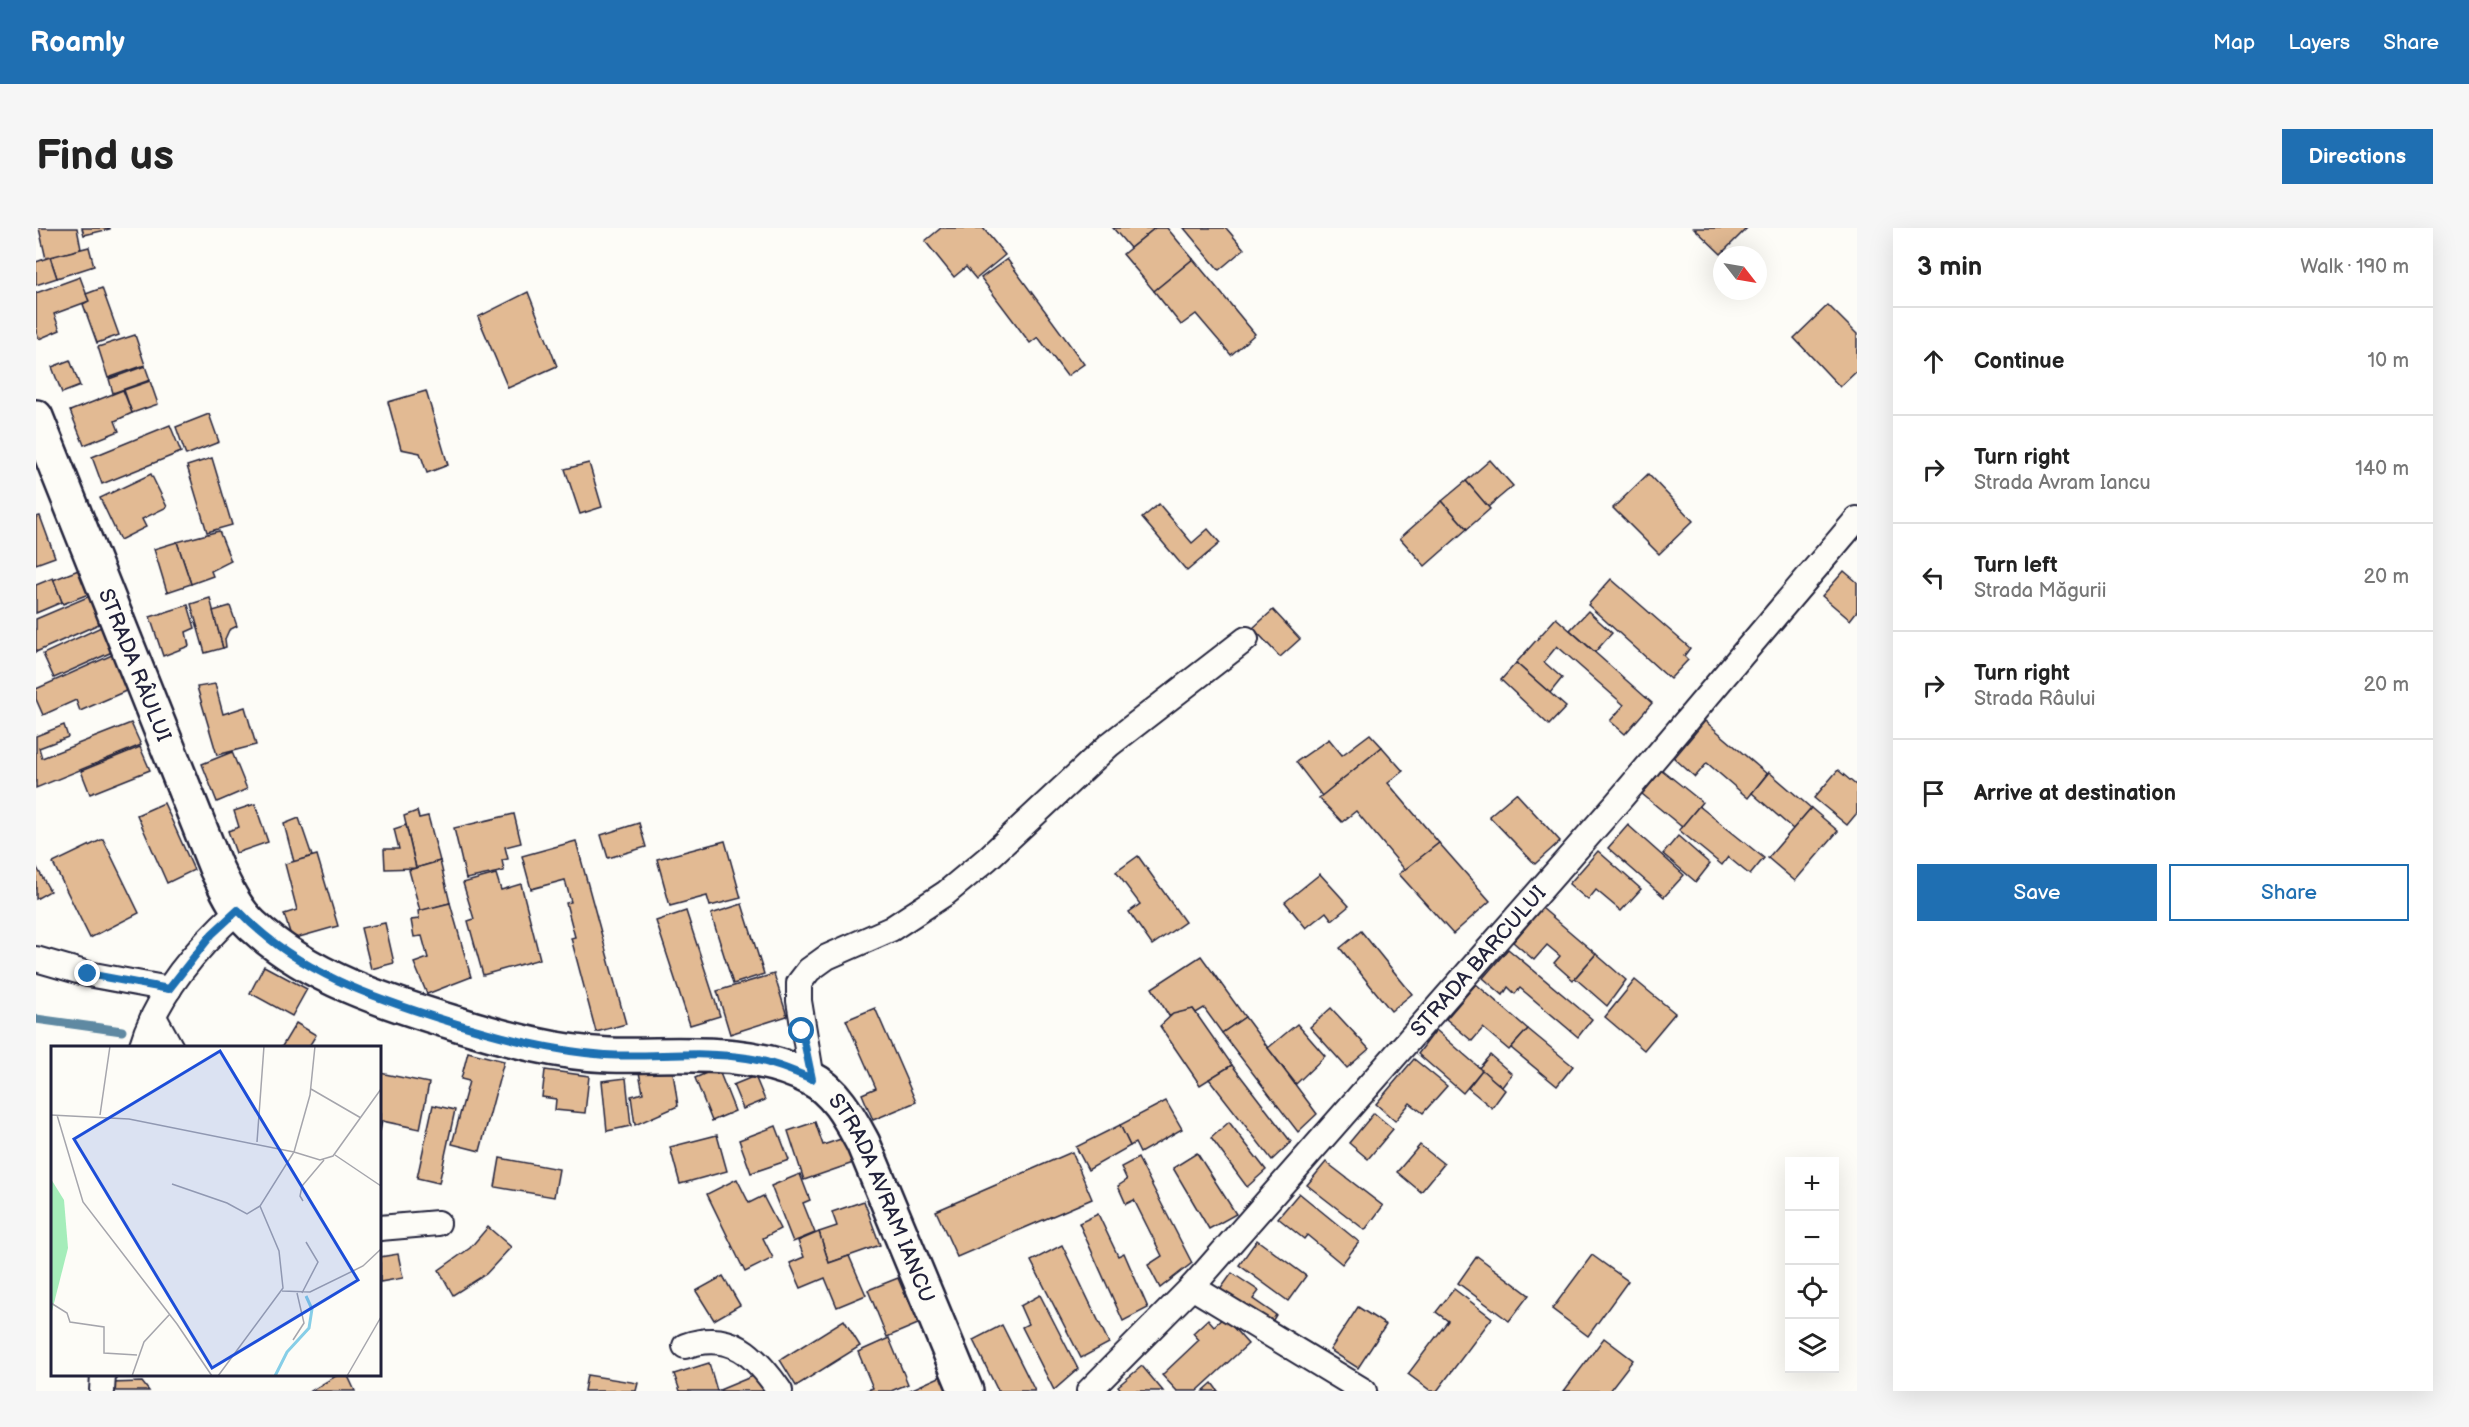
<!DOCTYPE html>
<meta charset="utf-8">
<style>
body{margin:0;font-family:"Balsamiq Sans",sans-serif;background:#f6f6f6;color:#222}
.controls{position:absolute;right:18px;bottom:18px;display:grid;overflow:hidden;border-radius:0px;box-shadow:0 6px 24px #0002}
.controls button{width:54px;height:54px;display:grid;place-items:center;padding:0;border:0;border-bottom:2px solid #e0e0e0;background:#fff;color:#222;font:30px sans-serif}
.compass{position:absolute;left:1677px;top:18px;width:54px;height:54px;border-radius:50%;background:#fff;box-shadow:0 6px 24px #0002;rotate:121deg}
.stop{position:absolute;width:18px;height:18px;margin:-14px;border:4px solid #1f6fb2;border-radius:50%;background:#fff}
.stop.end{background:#1f6fb2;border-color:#fff;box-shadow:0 2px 6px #0008}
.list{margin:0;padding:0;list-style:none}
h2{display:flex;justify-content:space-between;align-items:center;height:78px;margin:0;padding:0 24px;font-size:26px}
h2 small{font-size:20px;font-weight:400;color:#767676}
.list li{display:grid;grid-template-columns:39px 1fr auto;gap:18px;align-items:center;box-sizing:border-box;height:108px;padding:0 24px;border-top:2px solid #e0e0e0}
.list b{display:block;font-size:22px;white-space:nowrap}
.list p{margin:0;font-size:20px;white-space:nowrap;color:#767676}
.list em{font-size:20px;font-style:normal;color:#767676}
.actions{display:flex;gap:12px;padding:18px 24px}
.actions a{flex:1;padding:14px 0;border:2px solid #1f6fb2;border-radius:0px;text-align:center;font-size:21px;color:#1f6fb2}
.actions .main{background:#1f6fb2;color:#fff}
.icon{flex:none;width:33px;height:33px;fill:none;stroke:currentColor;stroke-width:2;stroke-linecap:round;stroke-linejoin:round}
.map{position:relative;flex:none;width:1821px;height:1163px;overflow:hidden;border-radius:0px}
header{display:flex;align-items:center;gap:36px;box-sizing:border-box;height:84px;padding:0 30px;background:#1f6fb2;color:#fff}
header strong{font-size:28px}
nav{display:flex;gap:33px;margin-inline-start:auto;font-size:21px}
.intro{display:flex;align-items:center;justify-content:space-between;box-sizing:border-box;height:144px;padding:0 36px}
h1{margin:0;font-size:42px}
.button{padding:15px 27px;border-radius:0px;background:#1f6fb2;color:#fff;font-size:21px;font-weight:700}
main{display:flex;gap:36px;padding:0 36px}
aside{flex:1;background:#fff;border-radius:0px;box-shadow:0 6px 24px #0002}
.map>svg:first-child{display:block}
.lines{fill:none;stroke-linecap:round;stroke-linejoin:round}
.stream{stroke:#5e89a2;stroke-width:9}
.building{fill:#e2ba93;stroke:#22223b;stroke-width:1.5}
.minor-casing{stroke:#22223b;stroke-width:28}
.secondary-casing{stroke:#22223b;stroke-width:38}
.minor{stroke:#fdfcf7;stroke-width:24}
.secondary{stroke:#fdfcf7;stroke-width:33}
.route{stroke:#1f6fb2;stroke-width:8}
.labels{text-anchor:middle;stroke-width:4.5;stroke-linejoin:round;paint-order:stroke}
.street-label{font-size:21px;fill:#22223b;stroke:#fdfcf7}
.inset-river{fill:none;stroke:#86cee7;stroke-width:3}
.inset-road{fill:none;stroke:#a5a5ac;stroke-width:1.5}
.view{fill:#1d4ed8;fill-opacity:0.15;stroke:#1d4ed8;stroke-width:3}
.inset-edge{fill:none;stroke:#22223b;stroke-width:3}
</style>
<header>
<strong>Roamly</strong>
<nav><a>Map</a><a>Layers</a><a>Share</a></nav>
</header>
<div class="intro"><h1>Find us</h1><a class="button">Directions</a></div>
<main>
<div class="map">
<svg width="1821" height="1163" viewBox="0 0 1821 1163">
<rect width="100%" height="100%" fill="#fdfcf7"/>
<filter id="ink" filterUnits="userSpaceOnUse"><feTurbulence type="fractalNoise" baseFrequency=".0167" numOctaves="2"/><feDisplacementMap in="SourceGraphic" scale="12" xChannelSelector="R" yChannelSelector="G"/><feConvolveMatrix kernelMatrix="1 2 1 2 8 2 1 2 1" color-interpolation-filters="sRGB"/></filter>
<g filter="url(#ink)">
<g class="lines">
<polyline class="stream" points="0,791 86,803"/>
</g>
<g class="building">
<polygon points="3,0 41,0 45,21 10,31"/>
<polygon points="46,0 74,0 74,1 48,7"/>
<polygon points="905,0 947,0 969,27 940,51 930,39 918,49 889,13"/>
<polygon points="1077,0 1119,0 1094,20"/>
<polygon points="1119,0 1131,0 1157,31 1118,63 1087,26"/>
<polygon points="1148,0 1190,0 1208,21 1183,42"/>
<polygon points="1658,0 1711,0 1685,26"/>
<polygon points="53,19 58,38 21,50 14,29"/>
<polygon points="14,29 21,50 0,57 0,34"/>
<polygon points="971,31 1048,136 1031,148 1002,109 994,115 945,50"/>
<polygon points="1157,31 1219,106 1195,127 1160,86 1145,97 1118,63"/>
<polygon points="44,49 53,73 18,86 24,102 3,111 0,103 0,65"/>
<polygon points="66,60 83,107 61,115 47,76 53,73 50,66"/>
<polygon points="492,64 521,138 472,160 442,89"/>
<polygon points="1792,77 1821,106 1821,143 1804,159 1758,110"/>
<polygon points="99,107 109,137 72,150 62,119"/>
<polygon points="34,132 44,158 26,165 16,139"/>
<polygon points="109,138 114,152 77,165 73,151"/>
<polygon points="114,153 122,176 96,185 88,162"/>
<polygon points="87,162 96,185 79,193 83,203 48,217 34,183"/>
<polygon points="390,163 412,237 391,245 384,225 365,221 352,174"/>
<polygon points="173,186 183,214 150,227 140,199"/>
<polygon points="134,197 145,224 66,256 56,229"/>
<polygon points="176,230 196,297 171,304 151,238"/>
<polygon points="1454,232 1477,258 1452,279 1430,253"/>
<polygon points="553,235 566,279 544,286 529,241"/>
<polygon points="115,246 131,279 106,291 110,299 84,312 64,270"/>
<polygon points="1612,246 1657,293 1623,326 1577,280"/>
<polygon points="1430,253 1454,281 1431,301 1406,273"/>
<polygon points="1406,273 1431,301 1389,338 1364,310"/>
<polygon points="1123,276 1156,315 1172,301 1184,315 1151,343 1106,290"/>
<polygon points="4,288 19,329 0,336 0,289"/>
<polygon points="183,303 195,333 175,343 177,348 155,356 141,314"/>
<polygon points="141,314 155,356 131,364 118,321"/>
<polygon points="45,341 55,365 27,376 17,352"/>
<polygon points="1808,343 1821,354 1821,383 1814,392 1786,368"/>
<polygon points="17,350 26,374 0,385 0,357"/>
<polygon points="1575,351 1654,420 1648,428 1652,432 1634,451 1552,377"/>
<polygon points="54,368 65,395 0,424 0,391"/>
<polygon points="174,370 187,420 169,425 155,376"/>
<polygon points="152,377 159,400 150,404 153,418 127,428 114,389"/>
<polygon points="194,378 201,398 193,402 189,411 190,419 187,420 177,383"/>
<polygon points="1237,382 1264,411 1244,429 1217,400"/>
<polygon points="1552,383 1576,405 1559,424 1534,402"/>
<polygon points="1520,390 1616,475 1589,506 1574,493 1588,477 1521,418 1508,434 1526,450 1514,465 1480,435"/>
<polygon points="65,399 76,424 18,450 7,426"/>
<polygon points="76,427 92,462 44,483 40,472 7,487 0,471 0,461"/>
<polygon points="1480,435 1530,479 1513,497 1465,452"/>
<polygon points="179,456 187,486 209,479 220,517 181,527 161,459"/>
<polygon points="1669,493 1731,546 1712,570 1671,535 1659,549 1638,530"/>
<polygon points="95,495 105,517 0,560 0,508 28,497 32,509 3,520 6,530"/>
<polygon points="1334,506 1346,519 1286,568 1260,534 1293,511 1306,527"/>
<polygon points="104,519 114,542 54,566 45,543"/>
<polygon points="1346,519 1367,543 1352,555 1403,615 1369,642 1320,583 1306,594 1283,570"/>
<polygon points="196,524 211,561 181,574 166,536"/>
<polygon points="1626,542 1666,574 1646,599 1606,566"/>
<polygon points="1802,542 1821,558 1821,585 1811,597 1778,570"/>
<polygon points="1733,544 1775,580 1757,601 1716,565"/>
<polygon points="1480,565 1524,613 1499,636 1453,588"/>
<polygon points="128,575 158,642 131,655 101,587"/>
<polygon points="219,576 232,614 200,625 192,603 203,599 198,583"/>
<polygon points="1663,578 1728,630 1714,647 1692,629 1686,637 1643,602"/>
<polygon points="1775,580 1802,603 1759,653 1732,630"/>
<polygon points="381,583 383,590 392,588 404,633 380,640 368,588"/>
<polygon points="478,586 485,615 469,619 472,631 466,632 468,643 430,651 418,600"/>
<polygon points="263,590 276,628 258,634 248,596"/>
<polygon points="603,595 610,619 572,630 565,607"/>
<polygon points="370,597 380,640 349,641 348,621 363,621 358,601"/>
<polygon points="1592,597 1648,647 1628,669 1572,620"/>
<polygon points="1642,608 1674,636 1660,654 1627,626"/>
<polygon points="67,611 103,685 54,710 17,635"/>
<polygon points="540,613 590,796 560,804 535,710 539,709 530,675 535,674 529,652 495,661 486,628"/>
<polygon points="689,613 705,670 674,678 671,668 634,678 621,631"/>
<polygon points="1403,615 1454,673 1417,706 1363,646"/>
<polygon points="1562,623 1605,661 1585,683 1560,662 1552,672 1533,656"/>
<polygon points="281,627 302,698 256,711 248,686 261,682 249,636"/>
<polygon points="1102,628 1149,694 1116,717 1093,684 1104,676 1080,644"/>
<polygon points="404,633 414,675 384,683 373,642"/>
<polygon points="0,638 14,663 0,671"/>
<polygon points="460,646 465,662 485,656 504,731 447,747 432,693 438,691 427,655"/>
<polygon points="1284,646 1313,678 1296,692 1290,684 1270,700 1249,674"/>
<polygon points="414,675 435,749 391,766 378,735 392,730 386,708 378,709 375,692 383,691 382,683"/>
<polygon points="706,676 728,746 697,756 675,686"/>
<polygon points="1506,680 1560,726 1537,752 1518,735 1524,728 1511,717 1498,732 1477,714"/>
<polygon points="650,683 684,788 654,797 620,693"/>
<polygon points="349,695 358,735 335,741 325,700"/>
<polygon points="1325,703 1376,766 1355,783 1304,720"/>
<polygon points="1472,721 1556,791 1542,809 1484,760 1479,766 1472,759 1467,767 1447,750"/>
<polygon points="1560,726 1590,752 1571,778 1539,750"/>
<polygon points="1165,728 1209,789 1186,805 1168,780 1160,785 1157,781 1133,788 1116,760"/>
<polygon points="228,738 271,761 256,788 214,765"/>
<polygon points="738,746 751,788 694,806 681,763"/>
<polygon points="1599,752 1639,785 1608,822 1569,789"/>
<polygon points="1440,756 1492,801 1473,822 1447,800 1436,813 1410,791"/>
<polygon points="839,780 880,874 837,892 826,866 840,860 810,792"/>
<polygon points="1295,780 1333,821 1311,840 1274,799"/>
<polygon points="1157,781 1196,837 1164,857 1124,798 1137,786"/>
<polygon points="1209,789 1281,886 1262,904 1186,805"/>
<polygon points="260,795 280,807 272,820 245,820"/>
<polygon points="1261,796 1289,828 1260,856 1232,820"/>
<polygon points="1492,801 1537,838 1521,858 1475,820"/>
<polygon points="1400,802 1446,842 1427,865 1382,826"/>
<polygon points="432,824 468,833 444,923 416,916 433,853 425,851"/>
<polygon points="1454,827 1476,846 1466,859 1443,840"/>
<polygon points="1378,831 1411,858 1387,885 1374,875 1359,893 1340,876"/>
<polygon points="1196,837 1255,914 1236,932 1173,851"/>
<polygon points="636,838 642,878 599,897 595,868 607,865 603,844"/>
<polygon points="682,840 699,883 676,893 659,850"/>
<polygon points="509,842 553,848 549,885 519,882 520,871 506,869"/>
<polygon points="1446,842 1469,862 1456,880 1432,860"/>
<polygon points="344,845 393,855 384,901 346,893 344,903"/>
<polygon points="719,848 729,872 707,881 697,857"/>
<polygon points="590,850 595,898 571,903 566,853"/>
<polygon points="1130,873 1146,901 1104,925 1099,915 1094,918 1084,897"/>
<polygon points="397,877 419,882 403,955 381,950"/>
<polygon points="1338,885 1357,901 1332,931 1313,915"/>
<polygon points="779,894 787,917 814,908 823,933 768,952 752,903"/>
<polygon points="1193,894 1230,942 1211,959 1175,910"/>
<polygon points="1084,897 1094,918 1052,942 1040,919"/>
<polygon points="740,898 753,932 715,945 703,912"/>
<polygon points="681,907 691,943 644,956 634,919"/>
<polygon points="1384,917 1408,936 1385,964 1361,944"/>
<polygon points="1036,924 1056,971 921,1029 900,983"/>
<polygon points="1161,925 1200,986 1173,1001 1137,940"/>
<polygon points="464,930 523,941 518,969 459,959"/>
<polygon points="1102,930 1156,1035 1124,1060 1112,1037 1126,1028 1098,972 1090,976 1082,958 1091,952 1085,939"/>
<polygon points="1290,934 1347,978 1329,1002 1271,957"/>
<polygon points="764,946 774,972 767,975 779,1005 757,1014 735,958"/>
<polygon points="701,951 713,975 727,968 744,1001 727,1010 737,1030 709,1044 671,966"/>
<polygon points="1263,965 1323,1014 1306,1036 1271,1007 1268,1011 1242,990"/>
<polygon points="828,973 844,1017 793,1035 783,1004 801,998 796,984"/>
<polygon points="1062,986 1082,1028 1088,1025 1112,1080 1087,1093 1043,995"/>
<polygon points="452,999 475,1019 450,1046 417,1067 403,1042 434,1020"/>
<polygon points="783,1004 793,1035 813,1028 830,1067 801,1079 789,1050 765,1060 754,1035 768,1029 762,1013"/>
<polygon points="1221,1012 1270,1048 1252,1073 1203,1037"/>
<polygon points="1026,1017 1073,1115 1045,1130 995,1033"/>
<polygon points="362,1026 367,1050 344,1054 344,1029"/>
<polygon points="1556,1027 1592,1053 1552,1108 1516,1081"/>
<polygon points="1441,1028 1493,1067 1473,1093 1422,1055"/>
<polygon points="1196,1045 1223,1063 1217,1071 1240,1087 1232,1100 1181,1066"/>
<polygon points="687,1048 704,1077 678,1092 660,1063"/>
<polygon points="862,1050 870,1069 878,1065 889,1093 851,1109 832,1062"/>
<polygon points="1418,1061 1456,1090 1401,1163 1395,1163 1372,1146 1412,1093 1400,1084"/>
<polygon points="1004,1067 1042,1141 1018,1162 986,1099 992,1096 984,1078"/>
<polygon points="1322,1079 1350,1097 1322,1140 1294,1122"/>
<polygon points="1188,1089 1212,1116 1161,1163 1141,1163 1126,1147 1163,1112 1157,1105 1172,1091 1178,1098"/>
<polygon points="808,1092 824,1118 760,1158 744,1132"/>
<polygon points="966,1097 999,1163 962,1163 937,1112"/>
<polygon points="853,1110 872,1156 855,1163 828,1163 837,1160 822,1124"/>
<polygon points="1568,1110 1597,1132 1573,1163 1528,1163"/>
<polygon points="673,1135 681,1163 644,1163 638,1146"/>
<polygon points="1106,1138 1127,1163 1086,1163 1082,1158"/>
<polygon points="303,1146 311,1146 319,1163 275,1163"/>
<polygon points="722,1146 732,1163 681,1163"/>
<polygon points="910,1146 918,1163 872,1163"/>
<polygon points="551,1147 602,1155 600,1163 548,1163"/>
<polygon points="106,1154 113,1163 74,1163 74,1155"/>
<polygon points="1176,1155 1182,1163 1167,1163"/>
</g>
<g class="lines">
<defs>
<g id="minor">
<polyline points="0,731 52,746 133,761"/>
<polyline points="118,789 135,820"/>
<path d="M105 820C121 765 162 719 202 682"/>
<polyline points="776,851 763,773 763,755 773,742 791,729 855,701 910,665 951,631 1073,517 1210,411"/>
<polyline points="344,1000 402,995"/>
<polyline points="1156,1059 1328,1163"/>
<path d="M649 1118C695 1102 719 1127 744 1163"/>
<polyline points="66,1163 67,1146"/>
<path id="s1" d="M1053 1163 1156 1059 1580 576 1821 291"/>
</g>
<g id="secondary">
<path id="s2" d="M0 189 180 640C190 660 199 681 216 697 273 750 350 774 422 796 471 811 522 825 573 827 640 829 712 818 774 850 800 863 814 891 827 915L930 1163"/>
</g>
</defs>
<use href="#minor" class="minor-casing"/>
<use href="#secondary" class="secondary-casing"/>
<use href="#minor" class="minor"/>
<use href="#secondary" class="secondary"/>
</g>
</g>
<g class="lines" filter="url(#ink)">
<path class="route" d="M52 746 133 761 176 706 202 682C259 744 340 771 418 795 468 810 517 823 569 827 616 830 664 822 711 830 733 833 755 842 776 851L766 803"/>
</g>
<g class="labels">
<g class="street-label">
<text dy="7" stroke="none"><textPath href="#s2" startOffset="267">STRADA RÂULUI</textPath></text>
<text dy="7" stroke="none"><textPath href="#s1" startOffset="580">STRADA BARCULUI</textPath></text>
<text dy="7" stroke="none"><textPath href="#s2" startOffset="1286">STRADA AVRAM IANCU</textPath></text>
</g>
</g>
<g transform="translate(15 818)">
<rect width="330" height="330" fill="#fdfcf7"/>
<path d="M0 133 13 154 17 202 0 269Z" fill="#a5edba"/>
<path class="inset-river" d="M224 330 236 306 258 282 261 263 255 250"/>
<path class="inset-road" d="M260 43 310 72M0 69 78 73 243 106M6 69 32 156 126 278 161 330M49 69 59 0M206 96 213 0M243 106 269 114 282 110 330 43M284 109 330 140M121 138 176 157 196 168 209 160M252 155 249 150 251 140 273 114M231 245 259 246 312 220 330 203M251 247 267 216 255 196M0 257 16 267 19 276 53 281V307L86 309M242 294 253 277 246 247M81 330 93 296 118 269M167 330 232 242 228 205 209 160 243 106 259 49 264 0M296 330 330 271"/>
<path class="view" d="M169 5 307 234 161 322 23 93Z"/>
<rect width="330" height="330" class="inset-edge"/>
</g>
</svg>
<div class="controls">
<button>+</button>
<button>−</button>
<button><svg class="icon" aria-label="locate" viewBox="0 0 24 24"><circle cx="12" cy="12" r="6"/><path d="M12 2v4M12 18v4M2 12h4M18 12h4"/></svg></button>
<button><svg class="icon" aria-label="layers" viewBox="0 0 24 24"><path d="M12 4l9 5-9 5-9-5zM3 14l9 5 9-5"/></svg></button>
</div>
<svg class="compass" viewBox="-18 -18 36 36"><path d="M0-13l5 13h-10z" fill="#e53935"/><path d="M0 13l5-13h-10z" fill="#767676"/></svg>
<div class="stop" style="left:766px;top:803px"></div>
<div class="stop end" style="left:52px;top:746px"></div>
</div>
<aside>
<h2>3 min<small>Walk · 190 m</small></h2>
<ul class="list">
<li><svg class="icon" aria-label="ahead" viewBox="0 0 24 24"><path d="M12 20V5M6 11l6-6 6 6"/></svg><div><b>Continue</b></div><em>10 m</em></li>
<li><svg class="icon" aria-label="right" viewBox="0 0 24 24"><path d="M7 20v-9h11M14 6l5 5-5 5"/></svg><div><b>Turn right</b><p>Strada Avram Iancu</p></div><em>140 m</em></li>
<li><svg class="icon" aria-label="left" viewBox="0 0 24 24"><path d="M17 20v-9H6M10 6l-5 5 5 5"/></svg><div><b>Turn left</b><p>Strada Măgurii</p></div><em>20 m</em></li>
<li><svg class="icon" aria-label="right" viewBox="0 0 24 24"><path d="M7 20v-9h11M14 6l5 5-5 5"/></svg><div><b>Turn right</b><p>Strada Râului</p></div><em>20 m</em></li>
<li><svg class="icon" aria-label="arrive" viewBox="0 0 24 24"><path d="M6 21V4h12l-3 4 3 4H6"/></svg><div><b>Arrive at destination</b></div></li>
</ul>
<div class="actions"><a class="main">Save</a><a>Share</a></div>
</aside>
</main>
